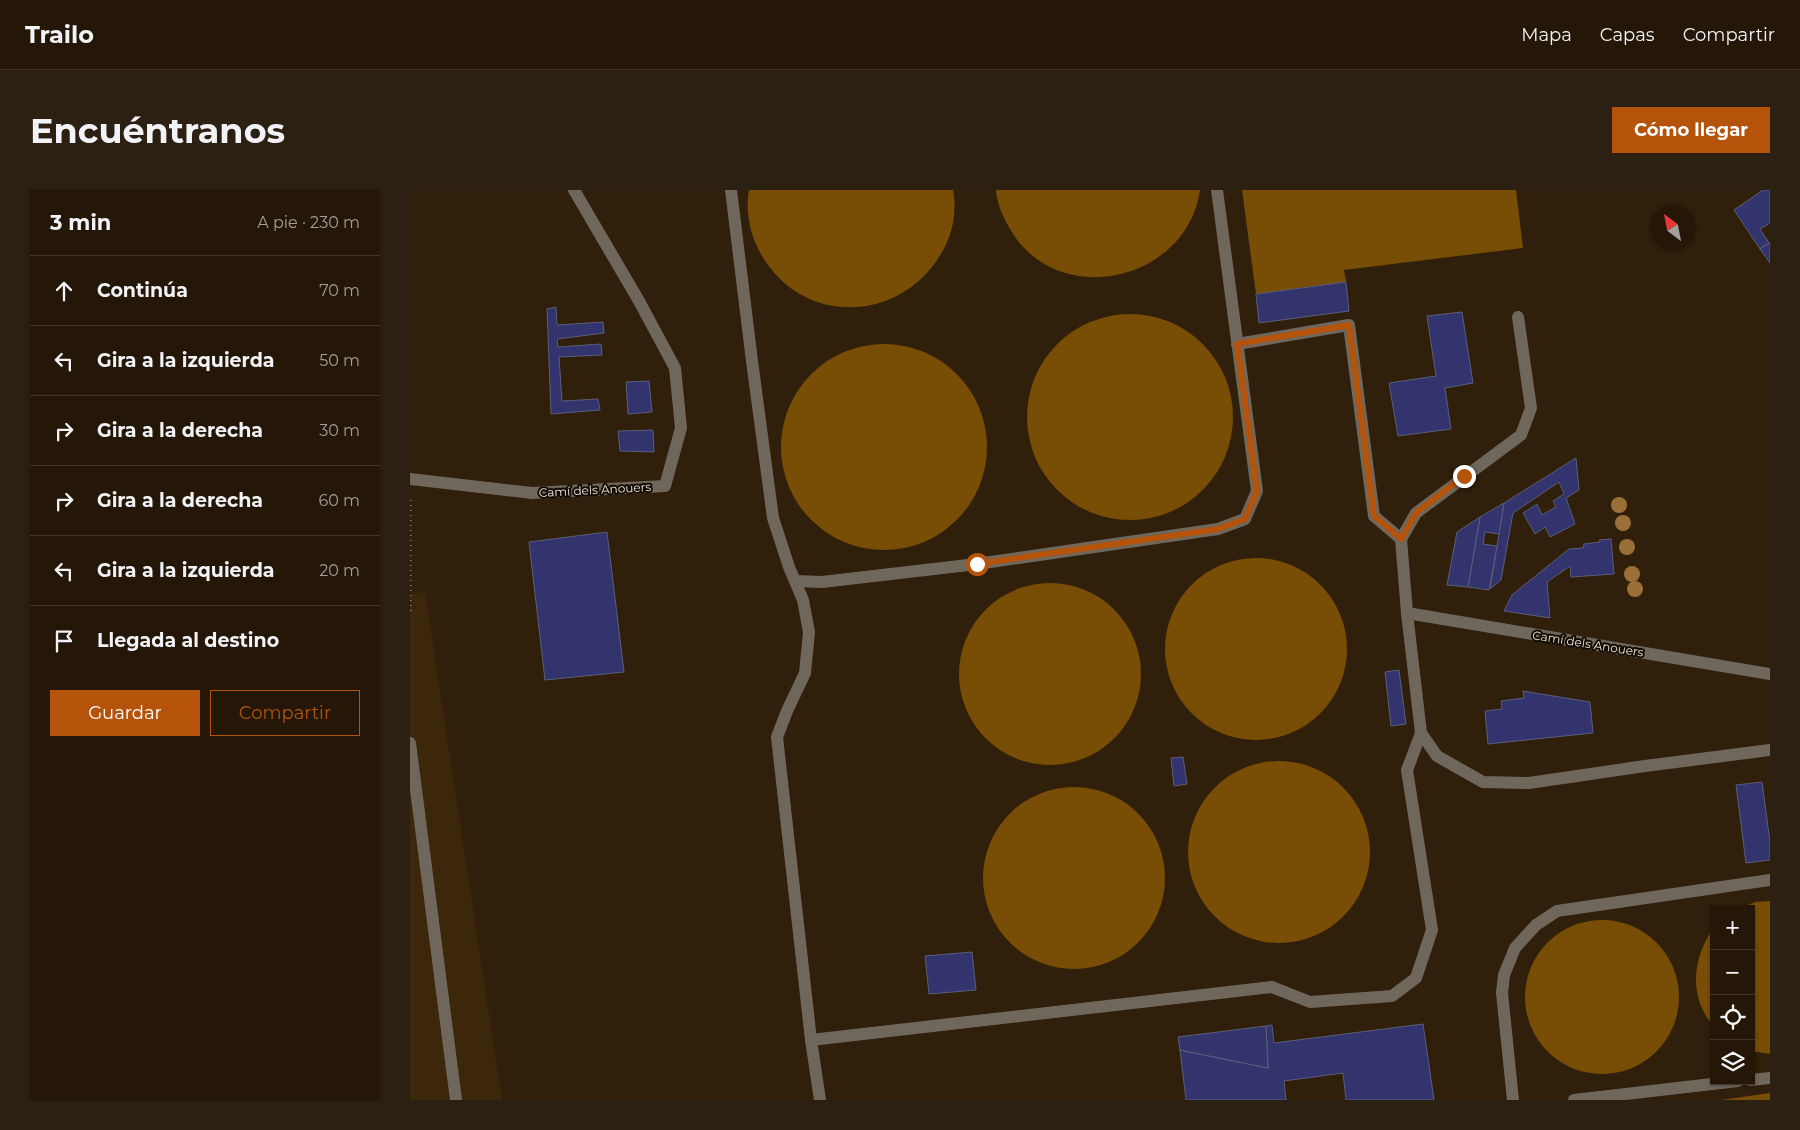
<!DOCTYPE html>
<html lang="es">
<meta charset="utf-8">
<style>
body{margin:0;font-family:Montserrat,sans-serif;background:#2c2012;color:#f1f3f6}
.controls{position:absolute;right:15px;bottom:15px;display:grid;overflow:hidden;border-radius:0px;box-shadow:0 1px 4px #0004}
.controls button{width:45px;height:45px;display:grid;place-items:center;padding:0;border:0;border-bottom:1px solid #413629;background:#241708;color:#f1f3f6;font:25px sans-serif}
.compass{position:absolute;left:1240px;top:15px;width:45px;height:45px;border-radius:50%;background:#241708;box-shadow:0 1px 4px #0004;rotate:328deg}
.stop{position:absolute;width:15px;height:15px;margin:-11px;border:4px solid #b45309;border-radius:50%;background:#fff}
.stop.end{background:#b45309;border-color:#fff;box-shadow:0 1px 5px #0008}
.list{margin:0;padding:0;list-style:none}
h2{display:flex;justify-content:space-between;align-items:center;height:65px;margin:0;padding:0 20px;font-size:21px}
h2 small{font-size:16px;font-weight:400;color:#a39f9c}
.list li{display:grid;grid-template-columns:32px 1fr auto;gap:15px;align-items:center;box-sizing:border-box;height:70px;padding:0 20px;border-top:1px solid #413629}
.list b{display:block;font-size:19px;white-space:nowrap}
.list em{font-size:16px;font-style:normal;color:#a39f9c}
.actions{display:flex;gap:10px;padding:15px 20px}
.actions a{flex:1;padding:11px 0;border:1px solid #b45309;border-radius:0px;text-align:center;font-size:18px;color:#b45309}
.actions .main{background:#b45309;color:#fff}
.icon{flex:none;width:28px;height:28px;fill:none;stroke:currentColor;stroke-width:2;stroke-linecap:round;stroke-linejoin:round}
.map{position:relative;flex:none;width:1360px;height:910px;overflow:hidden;border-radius:0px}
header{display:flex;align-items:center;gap:30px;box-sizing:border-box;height:70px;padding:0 25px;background:#241708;border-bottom:1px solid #413629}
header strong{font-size:24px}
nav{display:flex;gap:28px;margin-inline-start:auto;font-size:18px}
.intro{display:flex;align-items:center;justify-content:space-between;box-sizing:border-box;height:120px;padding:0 30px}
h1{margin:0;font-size:35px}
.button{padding:12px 22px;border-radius:0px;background:#b45309;color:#fff;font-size:18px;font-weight:700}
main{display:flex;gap:30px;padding:0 30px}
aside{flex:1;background:#241708;border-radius:0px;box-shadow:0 1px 4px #0004}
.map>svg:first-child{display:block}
.built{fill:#3d270a}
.water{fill:#784d06}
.building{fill:#33346d;stroke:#5b5e79}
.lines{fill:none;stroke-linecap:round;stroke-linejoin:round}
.path{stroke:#948675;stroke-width:3;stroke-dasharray:1 4;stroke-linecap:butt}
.minor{stroke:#6f675c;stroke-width:12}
.tree{fill:#9b6f38}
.route{stroke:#b45309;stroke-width:6}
.labels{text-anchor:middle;stroke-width:4;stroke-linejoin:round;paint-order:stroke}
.street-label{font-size:12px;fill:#f3e8db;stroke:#120b04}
</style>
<header>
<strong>Trailo</strong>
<nav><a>Mapa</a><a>Capas</a><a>Compartir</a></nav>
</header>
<div class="intro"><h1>Encuéntranos</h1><a class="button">Cómo llegar</a></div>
<main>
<aside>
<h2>3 min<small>A pie · 230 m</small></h2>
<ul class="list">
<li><svg class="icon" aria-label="ahead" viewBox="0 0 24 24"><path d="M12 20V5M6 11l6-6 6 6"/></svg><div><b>Continúa</b></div><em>70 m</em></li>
<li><svg class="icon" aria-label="left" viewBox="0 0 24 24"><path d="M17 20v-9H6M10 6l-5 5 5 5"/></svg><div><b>Gira a la izquierda</b></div><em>50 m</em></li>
<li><svg class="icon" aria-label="right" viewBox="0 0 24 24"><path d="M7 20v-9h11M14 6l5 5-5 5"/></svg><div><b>Gira a la derecha</b></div><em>30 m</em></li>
<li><svg class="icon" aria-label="right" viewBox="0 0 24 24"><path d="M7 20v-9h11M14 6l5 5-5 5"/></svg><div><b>Gira a la derecha</b></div><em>60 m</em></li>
<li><svg class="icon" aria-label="left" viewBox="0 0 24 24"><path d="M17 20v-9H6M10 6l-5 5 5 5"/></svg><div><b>Gira a la izquierda</b></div><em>20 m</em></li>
<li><svg class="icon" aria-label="arrive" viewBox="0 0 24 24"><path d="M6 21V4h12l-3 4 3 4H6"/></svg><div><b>Llegada al destino</b></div></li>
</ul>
<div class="actions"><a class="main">Guardar</a><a>Compartir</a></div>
</aside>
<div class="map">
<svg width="1360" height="910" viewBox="0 0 1360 910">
<rect width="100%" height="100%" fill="#301f0a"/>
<polygon class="built" points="15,402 92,910 0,910 0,404"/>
<g class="water">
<path d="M339 0H543C547 21 543 44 532 62 492 133 394 137 352 66 340 46 335 22 339 0Z"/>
<path d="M586 0H790C777 92 647 121 600 39 593 27 587 14 586 0Z"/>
<polygon points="832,0 1106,0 1113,58 934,80 936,92 846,104"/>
<circle cx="720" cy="227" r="103"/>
<circle cx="474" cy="257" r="103"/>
<circle cx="846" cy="459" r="91"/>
<circle cx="640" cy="484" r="91"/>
<circle cx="869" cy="662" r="91"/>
<circle cx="664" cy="688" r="91"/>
<polygon points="1360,711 1360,864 1341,861 1341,719 1328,719 1345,712"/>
<circle cx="1192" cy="807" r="77"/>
<path d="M1304 737V837C1278 807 1282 768 1304 737Z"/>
<polygon points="1360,903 1360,910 1311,910"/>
</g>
<g class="building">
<polygon points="1353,0 1360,0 1360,33 1350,39 1359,53 1350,59 1324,20"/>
<polygon points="1359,53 1360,53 1360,73 1350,59"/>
<polygon points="936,92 939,121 849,133 846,104"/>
<polygon points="146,117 147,135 193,132 194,143 147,149 148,157 191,154 192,165 149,167 152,211 188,209 190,220 141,224 137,119"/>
<polygon points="1052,122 1063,193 1035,198 1041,239 988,246 979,193 1026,186 1017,126"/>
<polygon points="239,191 242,222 218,224 216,192"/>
<polygon points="243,240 244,262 210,261 208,241"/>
<polygon points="1166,268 1169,300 1156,308 1165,334 1140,347 1135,337 1125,344 1113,323 1127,314 1132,325 1146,317 1143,311 1154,304 1149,292 1103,323 1091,390 1080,399 1094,313"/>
<polygon points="1094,313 1089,344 1075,342 1073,354 1087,356 1079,400 1058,397 1070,327"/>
<polygon points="1070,327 1058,397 1037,395 1047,342"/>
<polygon points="197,342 214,482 135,490 119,352"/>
<polygon points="1201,349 1204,384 1161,387 1160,376 1137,392 1140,428 1094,421 1102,405 1159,359 1173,358 1174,354 1190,352 1189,350"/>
<polygon points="989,480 996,534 981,536 975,482"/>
<polygon points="1113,501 1180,512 1183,543 1078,554 1075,521 1092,519 1091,511 1114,508"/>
<polygon points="773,567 777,594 764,596 761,568"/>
<polygon points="1352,592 1360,652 1360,670 1336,673 1326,595"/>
<polygon points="562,762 566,800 519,804 515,766"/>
<polygon points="1013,834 1024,910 936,910 933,883 874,891 876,910 776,910 770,860 858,878 856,836 862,835 864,853"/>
<polygon points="856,836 858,878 770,860 768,847"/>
</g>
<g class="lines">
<polyline class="path" points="0,421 0,308"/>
<g class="minor">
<polyline points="321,0 342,171 363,328 379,377 393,410 399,442 395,483 377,521 367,547 401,850"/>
<polyline points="827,154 939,135 964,326 991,349 997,423 1011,543 1027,566 1073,592 1119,593 1235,576 1360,560"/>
<polyline points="0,289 122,303 255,296 271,238 265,178 229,111 164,0"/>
<polyline points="991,349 1006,323 1111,245 1121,218 1108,127"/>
<polyline points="385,391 412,392 567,374 808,339 835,329 847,301 807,0"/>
<polyline points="997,423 1360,484"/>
<polyline points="0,553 46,910"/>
<polyline points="1341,890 1360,888"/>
<polyline points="410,910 401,850 862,797 900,812 982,806 1006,788 1022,740 997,580 1011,543"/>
<polyline points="1103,910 1092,803 1094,785 1105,758 1126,735 1147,721 1360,690"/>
<polyline points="1164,910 1328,891"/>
</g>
</g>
<g class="tree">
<circle cx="1209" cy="315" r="8"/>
<circle cx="1213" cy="333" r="8"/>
<circle cx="1217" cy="357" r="8"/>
<circle cx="1222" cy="384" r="8"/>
<circle cx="1225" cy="399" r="8"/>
</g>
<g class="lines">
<polyline class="route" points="567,374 808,339 835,329 847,301 827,154 939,135 964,326 991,349 1006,323 1054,286"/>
</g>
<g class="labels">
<g class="street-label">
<text transform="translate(185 300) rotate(-3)" y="4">Camí dels Anouers</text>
<text transform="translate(1178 454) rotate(9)" y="4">Camí dels Anouers</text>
</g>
</g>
</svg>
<div class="controls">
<button>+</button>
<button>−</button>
<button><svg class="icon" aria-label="locate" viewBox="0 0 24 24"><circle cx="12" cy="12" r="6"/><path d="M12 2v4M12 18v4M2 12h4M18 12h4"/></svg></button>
<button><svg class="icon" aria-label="layers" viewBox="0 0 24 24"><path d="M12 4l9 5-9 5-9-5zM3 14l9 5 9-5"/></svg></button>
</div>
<svg class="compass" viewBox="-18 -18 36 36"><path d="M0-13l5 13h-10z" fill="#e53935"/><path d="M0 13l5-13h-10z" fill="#a39f9c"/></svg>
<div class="stop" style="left:567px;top:374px"></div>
<div class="stop end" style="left:1054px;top:286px"></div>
</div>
</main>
